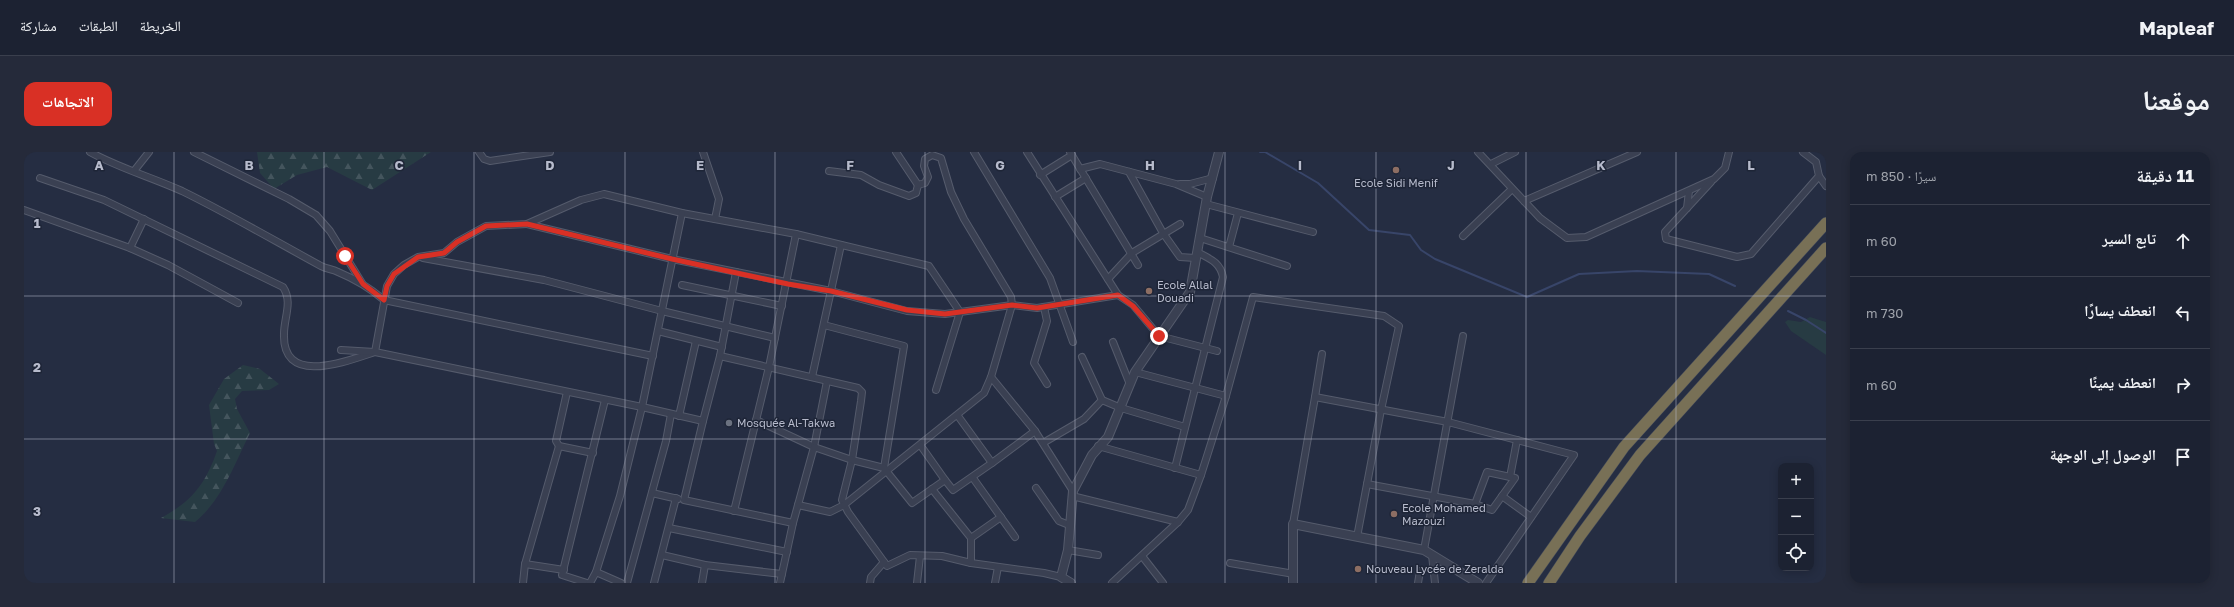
<!DOCTYPE html>
<html lang="ar">
<meta charset="utf-8">
<style>
body{margin:0;font-family:"Golos Text","Noto Naskh Arabic",sans-serif;background:#252a3a;color:#f1f3f6;direction:rtl}
.controls{position:absolute;right:12px;bottom:12px;display:grid;overflow:hidden;border-radius:8px;box-shadow:0 2px 10px #0003}
.controls button{width:36px;height:36px;display:grid;place-items:center;padding:0;border:0;border-bottom:1px solid #3a3f4d;background:#1c2232;color:#f1f3f6;font:20px sans-serif}
.stop{position:absolute;width:12px;height:12px;margin:-9px;border:3px solid #d93025;border-radius:50%;background:#fff}
.stop.end{background:#d93025;border-color:#fff;box-shadow:0 1px 4px #0008}
.list{margin:0;padding:0;list-style:none}
h2{display:flex;justify-content:space-between;align-items:center;height:52px;margin:0;padding:0 16px;font-size:17px}
h2 small{font-size:13px;font-weight:400;color:#a0a4ac}
.list li{display:grid;grid-template-columns:26px 1fr auto;gap:12px;align-items:center;box-sizing:border-box;height:72px;padding:0 16px;border-top:1px solid #3a3f4d}
.list b{display:block;font-size:15px;white-space:nowrap}
.list em{font-size:13px;font-style:normal;color:#a0a4ac}
.icon{flex:none;width:22px;height:22px;fill:none;stroke:currentColor;stroke-width:2;stroke-linecap:round;stroke-linejoin:round}
.map{position:relative;flex:none;width:1802px;height:431px;overflow:hidden;direction:ltr;border-radius:12px}
header{display:flex;align-items:center;gap:24px;box-sizing:border-box;height:56px;padding:0 20px;background:#1c2232;border-bottom:1px solid #3a3f4d}
header strong{font-size:19px}
nav{display:flex;gap:22px;margin-inline-start:auto;font-size:14px}
.intro{display:flex;align-items:center;justify-content:space-between;box-sizing:border-box;height:96px;padding:0 24px}
h1{margin:0;font-size:28px}
.button{padding:10px 18px;border-radius:12px;background:#d93025;color:#fff;font-size:14px;font-weight:700}
main{display:flex;gap:24px;padding:0 24px}
aside{flex:1;background:#1c2232;border-radius:12px;box-shadow:0 2px 10px #0003}
.map>svg:first-child{display:block}
.grass{fill:#273b43}
.forest{fill:url(#forest-firs)}
.lines{fill:none;stroke-linecap:round;stroke-linejoin:round}
.stream{stroke:#384569;stroke-width:2}
.minor-casing{stroke:#555b6c;stroke-width:8}
.tertiary-casing{stroke:#555b6c;stroke-width:10}
.motorway-casing{stroke:#414859;stroke-width:12}
.minor{stroke:#3a4052;stroke-width:6}
.tertiary{stroke:#3a4052;stroke-width:8}
.motorway{stroke:#787056;stroke-width:11}
.route{stroke:#d93025;stroke-width:5}
.grid{fill:none;stroke:#b7bbcc;stroke-width:1;stroke-opacity:0.55}
.education-dot{fill:#8d6e63;stroke:#1e2537;stroke-width:1.5}
.worship-dot{fill:#6b7280;stroke:#1e2537;stroke-width:1.5}
.labels{text-anchor:middle;stroke-width:3;stroke-linejoin:round;paint-order:stroke}
.poi-label{font-size:11px;fill:#b7bbcc;stroke:#1e2537;text-anchor:start}
.grid-label{font-size:13px;text-anchor:middle;font-weight:bold;fill:#b7bbcc;stroke:#1e2537;stroke-width:3;stroke-linejoin:round;paint-order:stroke}
</style>
<header>
<strong>Mapleaf</strong>
<nav><a>الخريطة</a><a>الطبقات</a><a>مشاركة</a></nav>
</header>
<div class="intro"><h1>موقعنا</h1><a class="button">الاتجاهات</a></div>
<main>
<aside>
<h2>11 دقيقة<small>سيرًا · 850 m</small></h2>
<ul class="list">
<li><svg class="icon" aria-label="ahead" viewBox="0 0 24 24"><path d="M12 20V5M6 11l6-6 6 6"/></svg><div><b>تابع السير</b></div><em>60 m</em></li>
<li><svg class="icon" aria-label="left" viewBox="0 0 24 24"><path d="M17 20v-9H6M10 6l-5 5 5 5"/></svg><div><b>انعطف يسارًا</b></div><em>730 m</em></li>
<li><svg class="icon" aria-label="right" viewBox="0 0 24 24"><path d="M7 20v-9h11M14 6l5 5-5 5"/></svg><div><b>انعطف يمينًا</b></div><em>60 m</em></li>
<li><svg class="icon" aria-label="arrive" viewBox="0 0 24 24"><path d="M6 21V4h12l-3 4 3 4H6"/></svg><div><b>الوصول إلى الوجهة</b></div></li>
</ul>
</aside>
<div class="map">
<svg width="1802" height="431" viewBox="0 0 1802 431">
<defs>
<pattern id="forest-firs" width="22" height="20" patternUnits="userSpaceOnUse"><rect width="22" height="20" fill="#273b43"/><path d="M5 1l3.5 6h-7zM16 11l3.5 6h-7z" fill="#44555d"/></pattern>
</defs>
<rect width="100%" height="100%" fill="#252d42"/>
<polygon class="grass" points="1786,165 1802,170 1802,203 1767,179 1761,170 1764,168 1777,170"/>
<g class="forest">
<polygon points="233,0 407,0 348,38 303,15 273,23 250,37 236,21"/>
<path d="M219 213 236 217 255 232 245 238 218 239 211 247 213 257 226 281C211 311 198 348 171 370L137 366C168 349 181 333 193 299L190 292 185 253 200 227Z"/>
</g>
<g class="lines">
<g class="stream">
<polyline points="1236,0 1241,0 1294,31 1345,78 1386,83 1397,98 1411,107 1503,145 1555,122 1613,119 1685,122 1711,134"/>
<polyline points="1764,159 1782,168 1802,181"/>
</g>
<defs>
<g id="minor">
<path d="M66 0C95 16 127 25 158 39 205 62 251 89 297 114 302 117 309 117 314 120 331 127 346 136 360 148L629 204"/>
<polyline points="170,0 265,47 292,63 306,79 338,131"/>
<polyline points="455,0 460,7 466,9 526,0"/>
<polyline points="679,0 695,47 691,67"/>
<polyline points="950,0 1026,126 1049,190"/>
<polyline points="1003,0 1094,143"/>
<polyline points="1046,0 1114,113"/>
<polyline points="1454,0 1516,66 1543,86 1562,85 1690,27 1701,16 1705,0"/>
<polyline points="1467,12 1491,0"/>
<polyline points="1056,17 1076,12 1152,32 1183,45"/>
<polyline points="110,19 125,0"/>
<polyline points="805,19 837,23 855,33 885,44 892,41 894,33"/>
<polyline points="1105,20 1139,81 1156,105 1171,106"/>
<polyline points="1016,23 1048,3"/>
<polyline points="1795,24 1802,34"/>
<path d="M16 26 80 48 259 135C269 150 260 165 260 182 258 235 323 209 351 200L363 134 370 122 380 113 394 105 420 101 433 90 462 74 503 72 557 48 580 42 658 61 772 82 905 114 936 160 912 238"/>
<polyline points="1687,30 1641,80 1642,87 1713,105 1727,102 1795,24 1792,10 1779,0"/>
<polyline points="1156,32 1166,32 1189,26"/>
<polyline points="1031,45 1062,26"/>
<polyline points="1500,49 1613,0"/>
<polyline points="1182,52 1289,80"/>
<polyline points="1663,56 1665,39"/>
<polyline points="0,58 106,96 144,113 214,151"/>
<polyline points="503,72 648,107 807,139 883,159 921,162 988,153 1013,156 1094,143 1109,153 1135,184 1193,199"/>
<polyline points="1439,84 1488,37"/>
<polyline points="1176,86 1263,114"/>
<polyline points="1205,95 1214,61"/>
<polyline points="106,96 120,67"/>
<polyline points="399,106 520,128 638,159 751,186"/>
<polyline points="1084,127 1108,101 1156,72"/>
<polyline points="658,133 758,154"/>
<polyline points="1020,155 1023,169 1010,211 1023,232"/>
<polyline points="800,173 880,194 860,316"/>
<polyline points="634,179 698,195"/>
<polyline points="1089,190 1105,230"/>
<polyline points="317,198 351,200 618,255 679,269 696,204 834,236 838,240 837,249 828,308 818,348 824,360 863,414 886,403 918,404 947,411 1020,421 1037,425"/>
<polyline points="696,204 712,120"/>
<polyline points="1058,205 1078,248"/>
<polyline points="1111,220 1202,244"/>
<polyline points="788,225 817,93"/>
<polyline points="967,225 1011,279 1049,339"/>
<polyline points="1291,245 1298,202"/>
<polyline points="655,264 672,189"/>
<polyline points="934,264 968,311 1011,279"/>
<polyline points="732,268 790,295 803,229"/>
<polyline points="679,269 660,348 769,371"/>
<polyline points="1019,291 1060,267 1078,248 1097,256 1161,275"/>
<polyline points="535,294 532,289 543,240"/>
<polyline points="1074,294 1177,323"/>
<path d="M1151 316 1199 125C1196 110 1186 107 1173 100"/>
<polygon points="1463,320 1491,326 1468,358 1451,352"/>
<polyline points="1486,325 1493,288"/>
<polyline points="949,326 991,385"/>
<polyline points="921,328 929,338 968,311"/>
<polyline points="1343,332 1451,352"/>
<polyline points="1012,336 1035,369 1045,373"/>
<polyline points="908,337 947,386"/>
<polyline points="628,341 654,347"/>
<polyline points="1048,344 1154,370"/>
<polyline points="1478,344 1507,365"/>
<polyline points="774,353 806,360 820,353 960,241 967,225 988,153 987,145 940,67 927,40 917,6 908,3 901,7 900,14 904,25 901,31 894,33 872,0"/>
<polyline points="710,359 745,215 772,82"/>
<polyline points="1269,372 1291,245 1424,270 1550,303 1462,431"/>
<polyline points="645,376 763,400"/>
<polyline points="1044,398 1074,403"/>
<polyline points="1400,398 1439,184"/>
<polyline points="638,403 681,413 758,422"/>
<polyline points="1408,403 1411,431"/>
<polyline points="1118,404 1139,431"/>
<polyline points="947,411 947,386 977,365"/>
<polyline points="1206,411 1270,422"/>
<polyline points="501,412 540,418"/>
<polyline points="572,420 597,431"/>
<polyline points="499,431 501,412 535,294 569,301"/>
<polyline points="563,431 538,423 581,248"/>
<polyline points="566,431 572,420 596,344 618,255 658,61"/>
<polyline points="603,431 642,289 647,262"/>
<polyline points="630,431 652,346"/>
<polyline points="678,431 681,413"/>
<polyline points="756,431 769,371 790,295 828,308 860,316 888,351 921,328 897,294"/>
<polyline points="846,431 847,425 860,410"/>
<polyline points="893,431 896,404"/>
<polyline points="971,431 974,415"/>
<polyline points="1088,431 1154,370 1164,358 1177,323 1202,244 1229,145 1360,164 1375,174 1357,258 1333,385"/>
<polyline points="1394,431 1396,419"/>
</g>
<g id="tertiary">
<polyline points="1047,431 1037,425 1044,398 1049,339 1068,303 1084,285 1111,220 1166,140 1183,45 1195,0"/>
<polyline points="1269,431 1269,372 1400,398 1454,431"/>
</g>
<g id="motorway">
<polyline points="1504,431 1600,295 1802,71"/>
<polyline points="1525,431 1556,384 1616,303 1802,96"/>
</g>
</defs>
<use href="#minor" class="minor-casing"/>
<use href="#tertiary" class="tertiary-casing"/>
<use href="#motorway" class="motorway-casing"/>
<use href="#minor" class="minor"/>
<use href="#tertiary" class="tertiary"/>
<use href="#motorway" class="motorway"/>
</g>
<g class="lines">
<polyline class="route" points="321,104 339,132 360,148 363,134 370,122 394,105 420,101 433,90 462,74 503,72 648,107 764,132 807,139 883,158 921,162 988,153 1013,156 1094,143 1109,154 1135,184"/>
</g>
<path class="grid" d="M150 0V431M300 0V431M450 0V431M601 0V431M751 0V431M901 0V431M1051 0V431M1201 0V431M1352 0V431M1502 0V431M1652 0V431M0 144H1802M0 287H1802"/>
<g class="education-dot">
<circle cx="1372" cy="18" r="4"/>
<circle cx="1125" cy="139" r="4"/>
<circle cx="1370" cy="362" r="4"/>
<circle cx="1334" cy="417" r="4"/>
</g>
<circle class="worship-dot" cx="705" cy="271" r="4"/>
<g class="labels">
<g class="poi-label">
<text x="1372" y="35" text-anchor="middle">Ecole Sidi Menif</text>
<text x="1133" y="137">Ecole Allal<tspan x="1133" dy="13">Douadi</tspan></text>
<text x="713" y="275">Mosquée Al-Takwa</text>
<text x="1378" y="360">Ecole Mohamed<tspan x="1378" dy="13">Mazouzi</tspan></text>
<text x="1342" y="421">Nouveau Lycée de Zeralda</text>
</g>
</g>
<g class="grid-label">
<text x="75" y="18">A</text>
<text x="225" y="18">B</text>
<text x="375" y="18">C</text>
<text x="526" y="18">D</text>
<text x="676" y="18">E</text>
<text x="826" y="18">F</text>
<text x="976" y="18">G</text>
<text x="1126" y="18">H</text>
<text x="1276" y="18">I</text>
<text x="1427" y="18">J</text>
<text x="1577" y="18">K</text>
<text x="1727" y="18">L</text>
<text x="13" y="76">1</text>
<text x="13" y="220">2</text>
<text x="13" y="364">3</text>
</g>
</svg>
<div class="controls">
<button>+</button>
<button>−</button>
<button><svg class="icon" aria-label="locate" viewBox="0 0 24 24"><circle cx="12" cy="12" r="6"/><path d="M12 2v4M12 18v4M2 12h4M18 12h4"/></svg></button>
</div>
<div class="stop" style="left:321px;top:104px"></div>
<div class="stop end" style="left:1135px;top:184px"></div>
</div>
</main>
